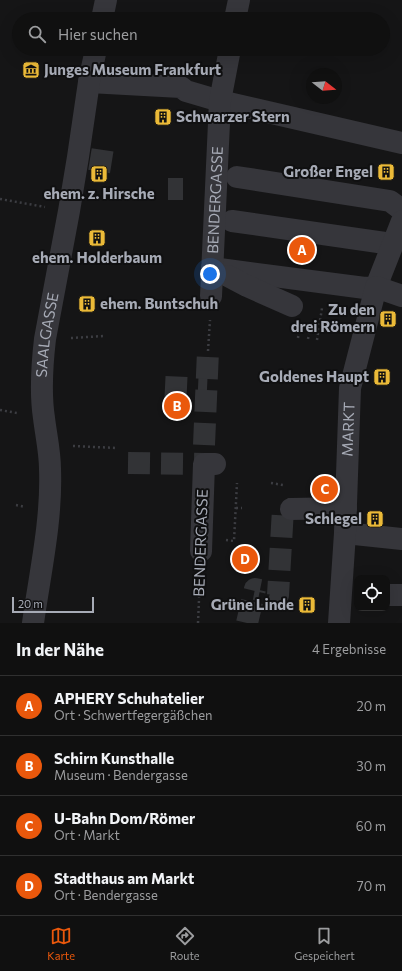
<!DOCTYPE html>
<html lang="de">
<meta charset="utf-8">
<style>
body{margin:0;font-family:Commissioner,sans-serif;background:#1e1e1e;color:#f1f3f6}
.controls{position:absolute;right:12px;bottom:12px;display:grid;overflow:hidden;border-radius:8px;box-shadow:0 4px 16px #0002}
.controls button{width:36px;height:36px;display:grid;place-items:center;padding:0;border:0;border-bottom:1px solid #303030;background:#101010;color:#f1f3f6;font:20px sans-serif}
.compass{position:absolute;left:306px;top:68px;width:36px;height:36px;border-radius:50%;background:#101010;box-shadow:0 4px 16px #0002;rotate:107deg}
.scale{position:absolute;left:12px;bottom:10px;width:82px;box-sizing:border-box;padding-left:4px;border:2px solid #a7abb6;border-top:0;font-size:11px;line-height:14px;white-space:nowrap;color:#a7abb6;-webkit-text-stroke:3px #101011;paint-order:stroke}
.you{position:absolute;left:210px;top:274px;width:14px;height:14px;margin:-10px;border:3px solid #fff;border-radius:50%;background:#1a73e8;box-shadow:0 0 0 6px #1a73e833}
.badge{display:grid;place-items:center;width:26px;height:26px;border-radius:50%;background:#ea580c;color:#fff;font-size:13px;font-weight:700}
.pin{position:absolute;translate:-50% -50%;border:2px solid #fff;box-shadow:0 1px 4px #0006}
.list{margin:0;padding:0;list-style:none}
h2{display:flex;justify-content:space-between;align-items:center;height:52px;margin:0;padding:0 16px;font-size:17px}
h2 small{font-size:13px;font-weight:400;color:#9c9d9f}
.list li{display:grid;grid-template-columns:26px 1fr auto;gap:12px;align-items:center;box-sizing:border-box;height:60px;padding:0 16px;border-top:1px solid #303030}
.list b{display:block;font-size:15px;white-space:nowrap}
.list p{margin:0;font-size:13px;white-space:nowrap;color:#9c9d9f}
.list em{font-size:13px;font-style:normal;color:#9c9d9f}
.icon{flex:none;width:22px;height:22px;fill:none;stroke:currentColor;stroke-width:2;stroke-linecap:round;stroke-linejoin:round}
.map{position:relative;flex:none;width:402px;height:623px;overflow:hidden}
.search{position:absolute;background:#101010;box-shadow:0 4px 16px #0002;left:12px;right:12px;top:12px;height:44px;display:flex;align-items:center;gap:10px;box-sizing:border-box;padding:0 14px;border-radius:22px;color:#9c9d9f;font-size:15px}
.sheet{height:292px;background:#101010}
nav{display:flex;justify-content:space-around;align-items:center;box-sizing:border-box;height:56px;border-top:1px solid #303030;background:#101010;font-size:11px;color:#9c9d9f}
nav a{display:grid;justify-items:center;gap:2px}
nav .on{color:#ea580c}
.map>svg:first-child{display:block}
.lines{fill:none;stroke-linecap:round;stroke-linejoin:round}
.minor-tunnel{stroke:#323336;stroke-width:22;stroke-dasharray:22 11;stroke-linecap:butt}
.path{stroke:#3c3d42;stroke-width:2.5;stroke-dasharray:2 3;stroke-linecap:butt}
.minor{stroke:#36363b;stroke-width:22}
.labels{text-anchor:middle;stroke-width:4;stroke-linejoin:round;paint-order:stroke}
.poi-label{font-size:15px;font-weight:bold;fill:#a7abb6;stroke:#101011;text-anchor:end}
.street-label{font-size:15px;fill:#a7abb6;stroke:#101011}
</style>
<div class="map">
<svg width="402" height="623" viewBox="0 0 402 623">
<rect width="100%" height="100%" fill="#151516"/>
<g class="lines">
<g class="minor-tunnel">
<polyline points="90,159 115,163"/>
<polyline points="168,189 183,189"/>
<polyline points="165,387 207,389"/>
<polyline points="204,445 208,351"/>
<polyline points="128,463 204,464"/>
<polyline points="270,593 278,595 283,509 291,509"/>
<polyline points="247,623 255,589 260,590"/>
</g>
<g class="path">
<polyline points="0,199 45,207"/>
<polyline points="71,338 104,336"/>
<polyline points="298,338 299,330"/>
<polyline points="308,339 311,324"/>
<polyline points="317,340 322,308"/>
<polyline points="208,351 210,320"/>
<polyline points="0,410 17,413"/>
<polyline points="73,446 117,448"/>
<polyline points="271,483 283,485"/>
<polyline points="16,505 25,507"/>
<polyline points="236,508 242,508"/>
<polyline points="226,540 234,541 237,483"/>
<polyline points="198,623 200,576"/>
</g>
<g class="minor">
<polyline points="102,19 106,0"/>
<polyline points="235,19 239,0"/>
<polyline points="89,82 181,87 186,91 220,101 402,143"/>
<polyline points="237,177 390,201 402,210"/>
<polyline points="232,221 392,244"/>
<polyline points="212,268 365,288 376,287 402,221"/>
<polyline points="228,276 247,286 292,306"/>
<path id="s1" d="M211 296 220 101 230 49"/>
<polyline points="291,509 346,508"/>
<polyline points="345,533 402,539"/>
<polyline points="201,551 204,464 215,464"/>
<polyline points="387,595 402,595"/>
<path id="s2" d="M33 623C40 573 52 520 50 469 50 452 46 435 44 418 40 392 42 365 45 339L69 211 78 157 89 82 96 49"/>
<path id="s3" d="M339 623 345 533 350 388 376 287 402 296"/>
</g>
</g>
<defs>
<symbol id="museum-square" viewBox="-11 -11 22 22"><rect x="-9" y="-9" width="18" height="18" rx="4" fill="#ebba38" stroke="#101011"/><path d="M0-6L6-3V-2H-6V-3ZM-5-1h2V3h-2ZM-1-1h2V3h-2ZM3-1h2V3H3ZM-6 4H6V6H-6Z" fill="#111"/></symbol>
<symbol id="building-square" viewBox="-11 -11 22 22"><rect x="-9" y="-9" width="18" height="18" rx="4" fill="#ebba38" stroke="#101011"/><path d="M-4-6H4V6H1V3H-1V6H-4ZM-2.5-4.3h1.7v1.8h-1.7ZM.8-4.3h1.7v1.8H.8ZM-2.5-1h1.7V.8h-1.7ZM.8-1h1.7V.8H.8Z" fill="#111"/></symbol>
</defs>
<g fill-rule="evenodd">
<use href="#museum-square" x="21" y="60" width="20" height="20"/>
<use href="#building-square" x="153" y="107" width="20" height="20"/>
<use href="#building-square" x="376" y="162" width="20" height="20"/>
<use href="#building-square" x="89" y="164" width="20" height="20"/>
<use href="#building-square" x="87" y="228" width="20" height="20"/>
<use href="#building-square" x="77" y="294" width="20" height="20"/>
<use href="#building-square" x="378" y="309" width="20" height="20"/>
<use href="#building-square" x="372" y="367" width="20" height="20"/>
<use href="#building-square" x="365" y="509" width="20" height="20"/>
<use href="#building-square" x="297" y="595" width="20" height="20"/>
</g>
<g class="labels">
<g class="poi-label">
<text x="44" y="75" text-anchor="start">Junges Museum Frankfurt</text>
<text x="176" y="122" text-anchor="start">Schwarzer Stern</text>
<text x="373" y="177">Großer Engel</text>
<text x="99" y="199" text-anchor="middle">ehem. z. Hirsche</text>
<text x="97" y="263" text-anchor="middle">ehem. Holderbaum</text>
<text x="100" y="309" text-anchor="start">ehem. Buntschuh</text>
<text x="375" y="315">Zu den<tspan x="375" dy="17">drei Römern</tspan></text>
<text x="369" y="382">Goldenes Haupt</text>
<text x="362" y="524">Schlegel</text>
<text x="294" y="610">Grüne Linde</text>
</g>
<g class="street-label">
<text dy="5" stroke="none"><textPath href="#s1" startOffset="96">BENDERGASSE</textPath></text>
<text dy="5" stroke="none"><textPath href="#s2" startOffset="290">SAALGASSE</textPath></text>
<text dy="5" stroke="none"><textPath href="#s3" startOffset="194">MARKT</textPath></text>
<text transform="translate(201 543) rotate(-88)" y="5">BENDERGASSE</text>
</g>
</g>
</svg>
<div class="controls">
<button><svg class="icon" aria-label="locate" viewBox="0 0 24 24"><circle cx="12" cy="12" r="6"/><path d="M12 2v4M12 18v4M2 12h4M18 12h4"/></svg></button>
</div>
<svg class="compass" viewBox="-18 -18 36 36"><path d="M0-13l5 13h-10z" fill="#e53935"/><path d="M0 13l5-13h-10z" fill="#9c9d9f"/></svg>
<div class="scale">20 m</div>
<div class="you"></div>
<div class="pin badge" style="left:302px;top:250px">A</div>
<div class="pin badge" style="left:177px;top:406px">B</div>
<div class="pin badge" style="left:325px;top:489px">C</div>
<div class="pin badge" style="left:245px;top:559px">D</div>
<div class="search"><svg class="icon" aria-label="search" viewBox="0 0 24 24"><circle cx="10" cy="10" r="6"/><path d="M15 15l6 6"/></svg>Hier suchen</div>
</div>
<section class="sheet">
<h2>In der Nähe<small>4 Ergebnisse</small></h2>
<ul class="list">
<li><span class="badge">A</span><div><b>APHERY Schuhatelier</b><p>Ort · Schwertfegergäßchen</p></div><em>20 m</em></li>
<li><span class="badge">B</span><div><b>Schirn Kunsthalle</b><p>Museum · Bendergasse</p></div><em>30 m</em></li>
<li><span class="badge">C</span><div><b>U-Bahn Dom/Römer</b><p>Ort · Markt</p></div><em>60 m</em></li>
<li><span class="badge">D</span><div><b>Stadthaus am Markt</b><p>Ort · Bendergasse</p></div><em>70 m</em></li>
</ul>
</section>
<nav>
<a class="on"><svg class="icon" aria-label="map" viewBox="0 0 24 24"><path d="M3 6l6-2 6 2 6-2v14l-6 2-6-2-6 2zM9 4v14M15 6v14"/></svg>Karte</a>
<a><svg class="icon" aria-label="directions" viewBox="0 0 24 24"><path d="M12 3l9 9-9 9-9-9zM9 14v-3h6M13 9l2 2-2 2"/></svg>Route</a>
<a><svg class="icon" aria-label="saved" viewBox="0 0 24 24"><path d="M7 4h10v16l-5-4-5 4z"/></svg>Gespeichert</a>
</nav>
